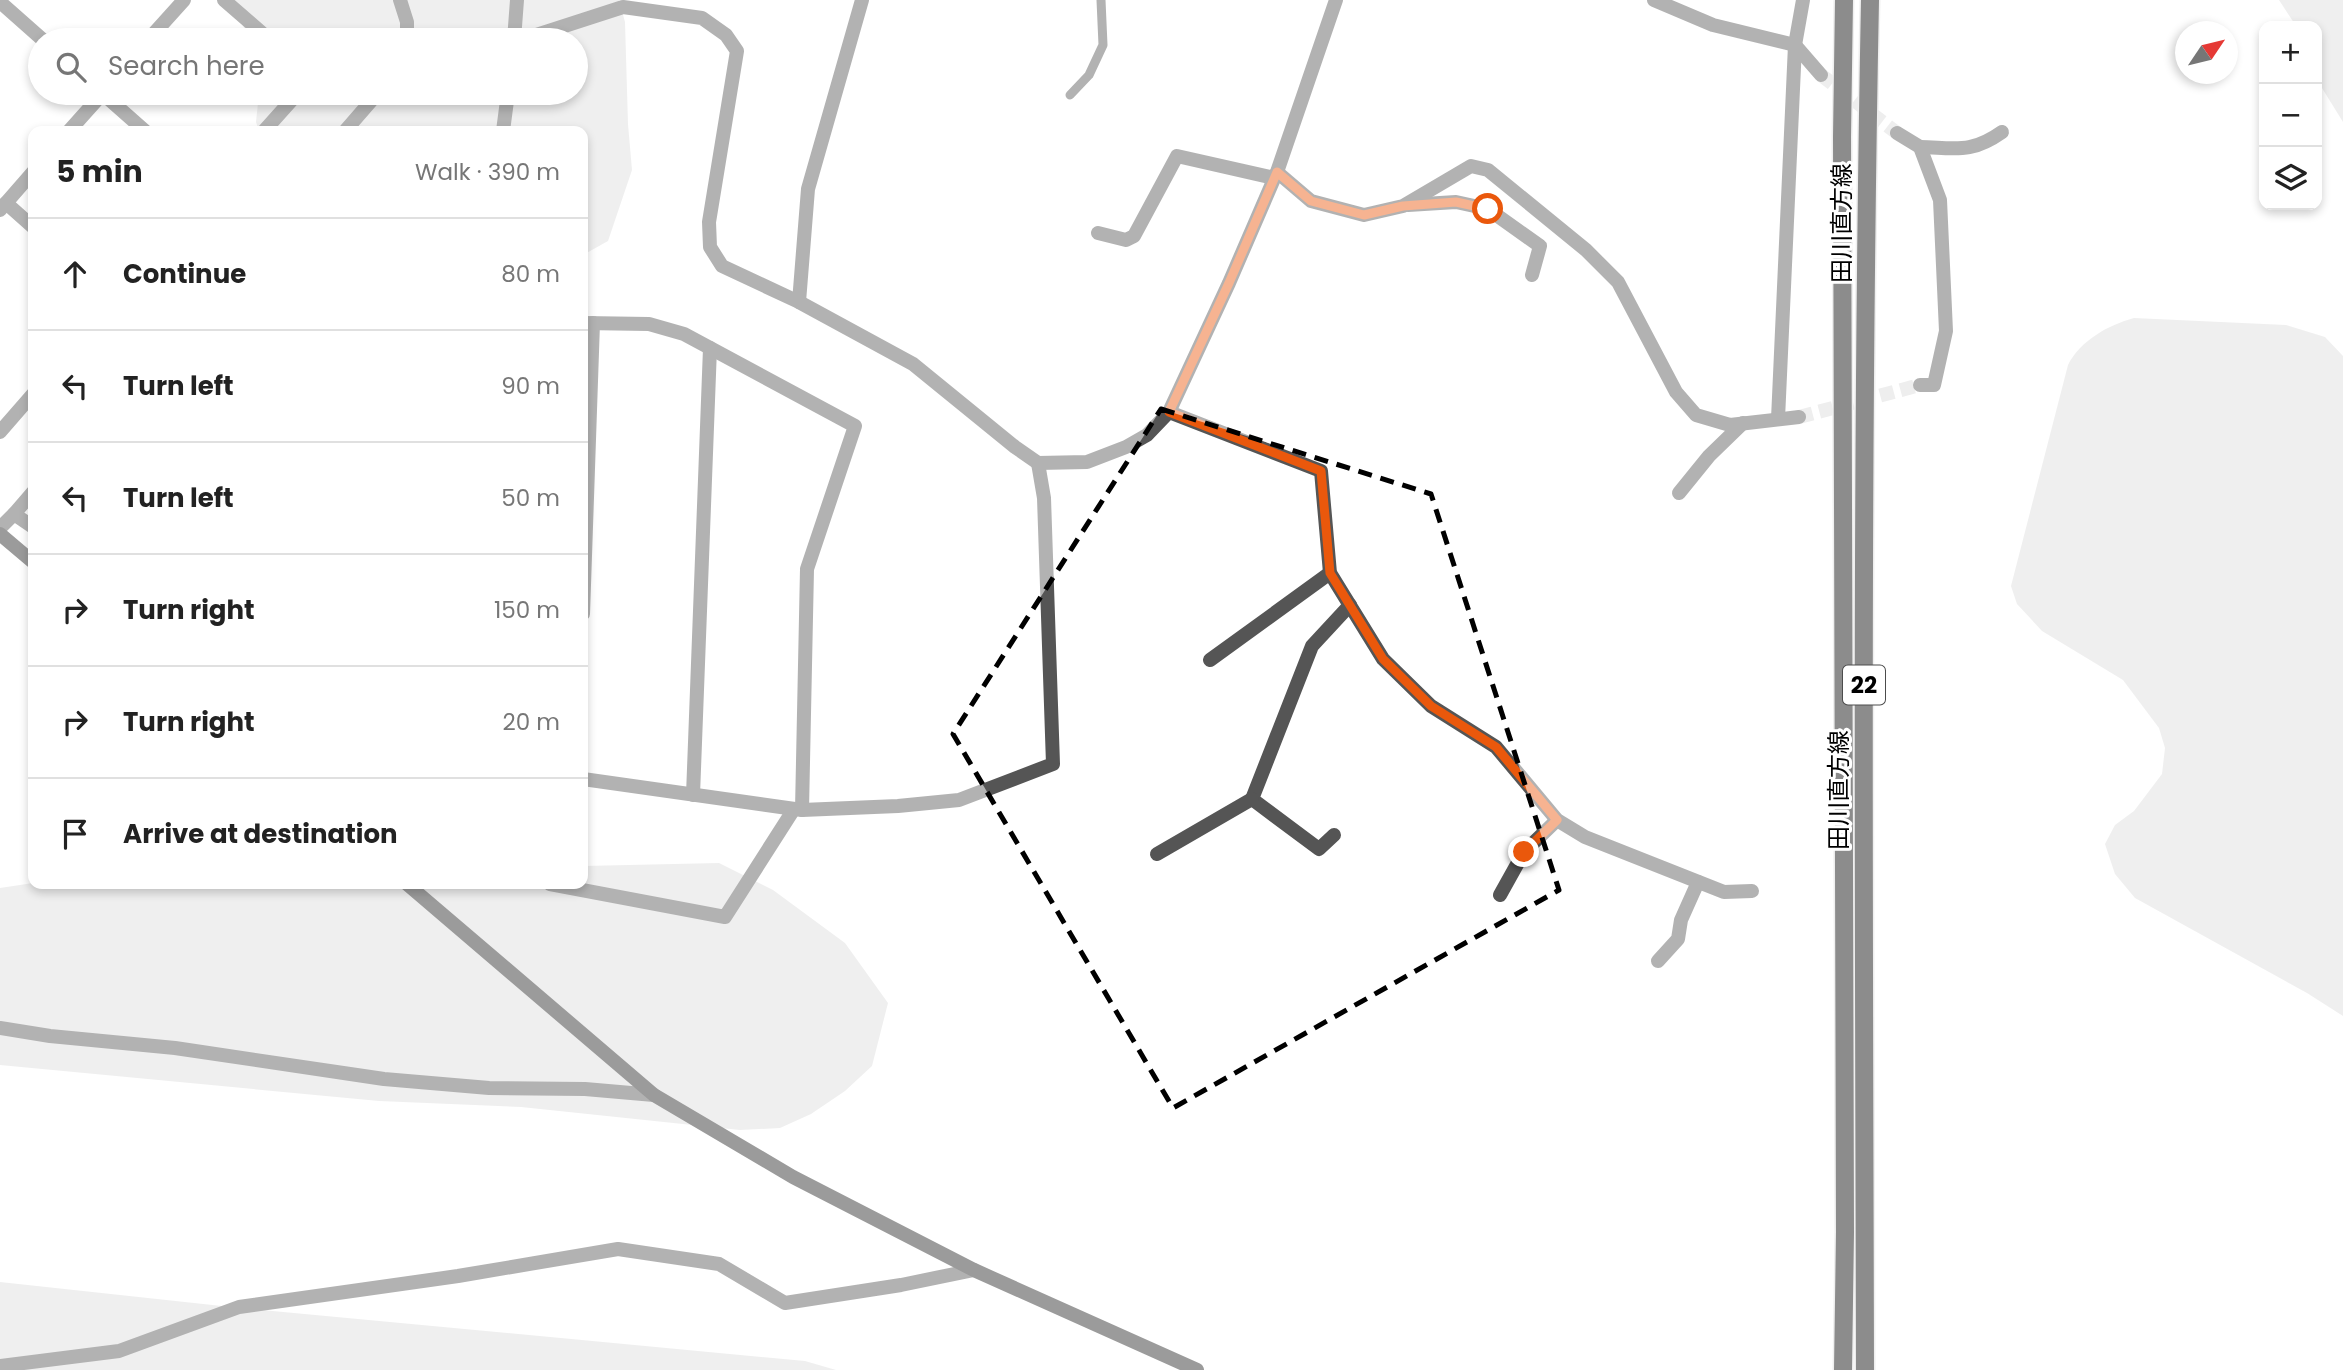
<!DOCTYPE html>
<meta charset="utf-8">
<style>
body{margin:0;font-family:Poppins,"Noto Sans JP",sans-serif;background:#f6f6f6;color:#222}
.controls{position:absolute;right:21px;top:21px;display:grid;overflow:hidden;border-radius:14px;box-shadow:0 4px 10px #0003}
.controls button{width:63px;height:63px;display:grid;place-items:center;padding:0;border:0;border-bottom:2px solid #e0e0e0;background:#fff;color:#222;font:35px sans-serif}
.compass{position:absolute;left:2175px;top:21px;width:63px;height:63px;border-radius:50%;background:#fff;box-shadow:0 4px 10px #0003;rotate:55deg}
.stop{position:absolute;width:21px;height:21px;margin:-16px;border:5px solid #ea580c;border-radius:50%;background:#fff}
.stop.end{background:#ea580c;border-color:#fff;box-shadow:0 2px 7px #0008}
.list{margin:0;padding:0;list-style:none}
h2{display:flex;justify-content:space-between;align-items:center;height:91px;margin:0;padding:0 28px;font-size:30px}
h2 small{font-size:23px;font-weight:400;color:#767676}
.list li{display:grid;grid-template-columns:46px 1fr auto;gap:21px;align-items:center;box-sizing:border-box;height:112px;padding:0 28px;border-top:2px solid #e0e0e0}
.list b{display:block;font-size:26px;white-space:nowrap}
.list em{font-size:23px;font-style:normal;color:#767676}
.icon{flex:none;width:38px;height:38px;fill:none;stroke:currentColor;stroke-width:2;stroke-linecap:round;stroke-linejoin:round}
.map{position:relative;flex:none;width:2343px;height:1370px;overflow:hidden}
.search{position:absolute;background:#fff;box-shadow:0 4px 10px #0003;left:28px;top:28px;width:560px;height:77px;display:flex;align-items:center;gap:18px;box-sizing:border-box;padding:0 24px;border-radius:38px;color:#767676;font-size:26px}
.panel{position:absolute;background:#fff;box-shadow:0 4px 10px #0003;left:28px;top:126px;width:560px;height:763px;border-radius:14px}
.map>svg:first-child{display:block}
.green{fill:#dcdcdc}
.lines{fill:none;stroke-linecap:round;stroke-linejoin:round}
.street-tunnel{stroke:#d9d9d9;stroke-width:14;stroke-dasharray:14 7;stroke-linecap:butt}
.primary-casing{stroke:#dbdbdb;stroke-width:21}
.lane{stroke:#555;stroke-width:9}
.street{stroke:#555;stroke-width:14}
.secondary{stroke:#222;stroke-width:14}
.primary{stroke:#000;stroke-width:18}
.route{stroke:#ea580c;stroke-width:9}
.marked{fill:none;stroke:#000;stroke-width:5;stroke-dasharray:14 9;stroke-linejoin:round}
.labels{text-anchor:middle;stroke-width:6;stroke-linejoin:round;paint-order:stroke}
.shield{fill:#fff;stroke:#4c4c4c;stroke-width:2}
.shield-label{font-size:23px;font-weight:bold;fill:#000}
.street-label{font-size:24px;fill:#000;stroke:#fff}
</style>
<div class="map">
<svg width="2343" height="1370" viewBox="0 0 2343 1370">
<rect width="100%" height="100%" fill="#fff"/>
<g class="green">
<polygon points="221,0 619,0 625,22 628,124 632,170 608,241 583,255 583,131 259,131 256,122 259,93 576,93 576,40 251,40 242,24"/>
<polygon points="2279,0 2343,0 2343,122 2317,80 2317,26 2296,26"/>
<path d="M2134 318 2286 325 2325 337 2343 356V1016L2307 993 2135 898 2115 874 2105 844 2115 825 2134 811 2162 774 2165 748 2159 728 2123 680 2042 631 2017 604 2011 586 2068 365C2080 341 2108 325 2134 318Z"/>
<polygon points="719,863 773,890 845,943 888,1003 872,1066 845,1091 811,1114 780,1128 740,1130 521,1107 379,1101 0,1065 0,888 33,883 583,884 583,866"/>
<polygon points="0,1282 231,1307 805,1361 836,1370 0,1370"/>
</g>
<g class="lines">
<g class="street-tunnel">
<polyline points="1821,75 1897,133"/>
<polyline points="1799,417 1920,385"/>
</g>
<defs>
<g id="primary">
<polyline points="1843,1370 1845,1232 1842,137 1844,0"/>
<path d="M1865 1370C1864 913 1861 457 1870 0"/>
</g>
</defs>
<use href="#primary" class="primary-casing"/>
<polyline class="lane" points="1070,95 1089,75 1103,45 1101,0"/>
<g class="street">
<polyline points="224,0 270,40"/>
<polyline points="400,0 407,22 407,40"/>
<polyline points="1654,0 1713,25 1795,45 1821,75"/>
<polyline points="0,2 43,40"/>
<polyline points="148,40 184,0"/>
<polyline points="514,40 517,0"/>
<polyline points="521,40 623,7 702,18 726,35 737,51 709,222 710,247 722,266 799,302 913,364 1015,447 1038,463 1087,462 1126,447 1147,435 1169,412 1229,283 1277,172 1336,0"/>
<polyline points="102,93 145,131"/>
<polyline points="69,131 103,93"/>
<polyline points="264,131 298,93"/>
<polyline points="345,131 378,93"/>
<polyline points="503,131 508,93"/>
<polyline points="1897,133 1920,147 1940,200 1946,331 1934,385 1920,385"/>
<path d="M1920 147C1956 148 1971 154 2002 132"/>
<polyline points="1277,172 1311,201 1364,215 1403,206 1471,166 1488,170 1586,250 1618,282 1676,392 1696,415 1730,425 1799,417"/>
<polyline points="6,203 33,227"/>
<polyline points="1408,205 1456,202 1488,209 1540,246 1532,275"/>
<polyline points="0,210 33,172"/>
<polyline points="1098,233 1126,240 1134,236 1177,156 1274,178"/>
<polyline points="799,302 808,189 862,0"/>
<polyline points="583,323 649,324 684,334 855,426 807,569 802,810"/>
<polyline points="1169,412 1321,471 1330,573 1383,659 1431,706 1496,747 1557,820 1585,837 1724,892 1752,891"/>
<polyline points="1778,419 1795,45 1803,0"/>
<polyline points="0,432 33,394"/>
<polyline points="1679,493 1709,456 1743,423"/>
<polyline points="14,514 33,492"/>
<polyline points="0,528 14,514 33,527"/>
<polyline points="583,614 593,323"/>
<polyline points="1210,660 1330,573"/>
<polyline points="583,779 802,810 898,806 959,800 1053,764 1044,498 1038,463"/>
<polyline points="693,795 710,348"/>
<polyline points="1334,835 1319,849 1252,799 1312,646 1350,605"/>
<polyline points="1157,854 1252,799"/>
<polyline points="550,884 725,917 794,809"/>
<polyline points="1500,895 1524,852 1557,820"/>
<polyline points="1658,961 1678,939 1681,920 1698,882"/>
<polyline points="0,1028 50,1036 175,1048 384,1079 489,1088 585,1089 654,1095"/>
<polyline points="0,1366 119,1351 239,1307 458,1276 618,1249 719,1264 785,1303 901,1285 974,1270"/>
</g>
<g class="secondary">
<polyline points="0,534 33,562"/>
<polyline points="407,884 654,1095 793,1177 974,1270 1197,1370"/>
</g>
<use href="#primary" class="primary"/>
</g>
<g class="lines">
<polyline class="route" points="1488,209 1456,202 1403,206 1364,215 1311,201 1277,172 1229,283 1169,412 1321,471 1330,573 1383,659 1431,706 1496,747 1557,820 1524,852"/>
</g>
<path d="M0 0H2343V1370H0ZM1161 409 1431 494 1559 890 1173 1108 953 734Z" fill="#fff" fill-opacity=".55" fill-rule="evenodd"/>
<path class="marked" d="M1161 409 1431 494 1559 890 1173 1108 953 734Z"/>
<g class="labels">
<rect class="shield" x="1843" y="665.5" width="42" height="39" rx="5"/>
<g class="shield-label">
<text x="1864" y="693">22</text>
</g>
<g class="street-label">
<text transform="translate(1842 223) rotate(-90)" y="8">田川直方線</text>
<text transform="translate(1839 790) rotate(-90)" y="8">田川直方線</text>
</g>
</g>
</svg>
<div class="controls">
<button>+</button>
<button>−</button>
<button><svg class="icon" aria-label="layers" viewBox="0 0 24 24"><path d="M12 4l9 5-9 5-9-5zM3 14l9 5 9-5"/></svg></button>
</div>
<svg class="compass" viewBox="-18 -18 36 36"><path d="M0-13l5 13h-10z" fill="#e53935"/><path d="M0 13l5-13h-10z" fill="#767676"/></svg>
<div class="stop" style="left:1488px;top:209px"></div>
<div class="stop end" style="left:1524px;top:852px"></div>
<div class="search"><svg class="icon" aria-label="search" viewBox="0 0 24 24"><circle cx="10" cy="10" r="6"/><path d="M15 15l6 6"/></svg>Search here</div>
<section class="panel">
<h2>5 min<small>Walk · 390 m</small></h2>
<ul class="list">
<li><svg class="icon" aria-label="ahead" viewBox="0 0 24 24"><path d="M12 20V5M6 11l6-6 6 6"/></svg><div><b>Continue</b></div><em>80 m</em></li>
<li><svg class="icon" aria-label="left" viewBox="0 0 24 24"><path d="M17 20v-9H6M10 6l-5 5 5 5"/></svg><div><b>Turn left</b></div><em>90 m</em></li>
<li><svg class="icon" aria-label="left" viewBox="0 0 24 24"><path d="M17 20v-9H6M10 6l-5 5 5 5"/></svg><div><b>Turn left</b></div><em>50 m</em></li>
<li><svg class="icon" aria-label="right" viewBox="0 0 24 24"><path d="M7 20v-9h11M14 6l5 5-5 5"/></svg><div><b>Turn right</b></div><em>150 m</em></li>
<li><svg class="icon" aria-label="right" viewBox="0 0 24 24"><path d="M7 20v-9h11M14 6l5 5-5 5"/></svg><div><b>Turn right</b></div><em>20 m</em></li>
<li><svg class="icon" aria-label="arrive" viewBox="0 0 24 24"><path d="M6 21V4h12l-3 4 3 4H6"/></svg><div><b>Arrive at destination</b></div></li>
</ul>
</section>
</div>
